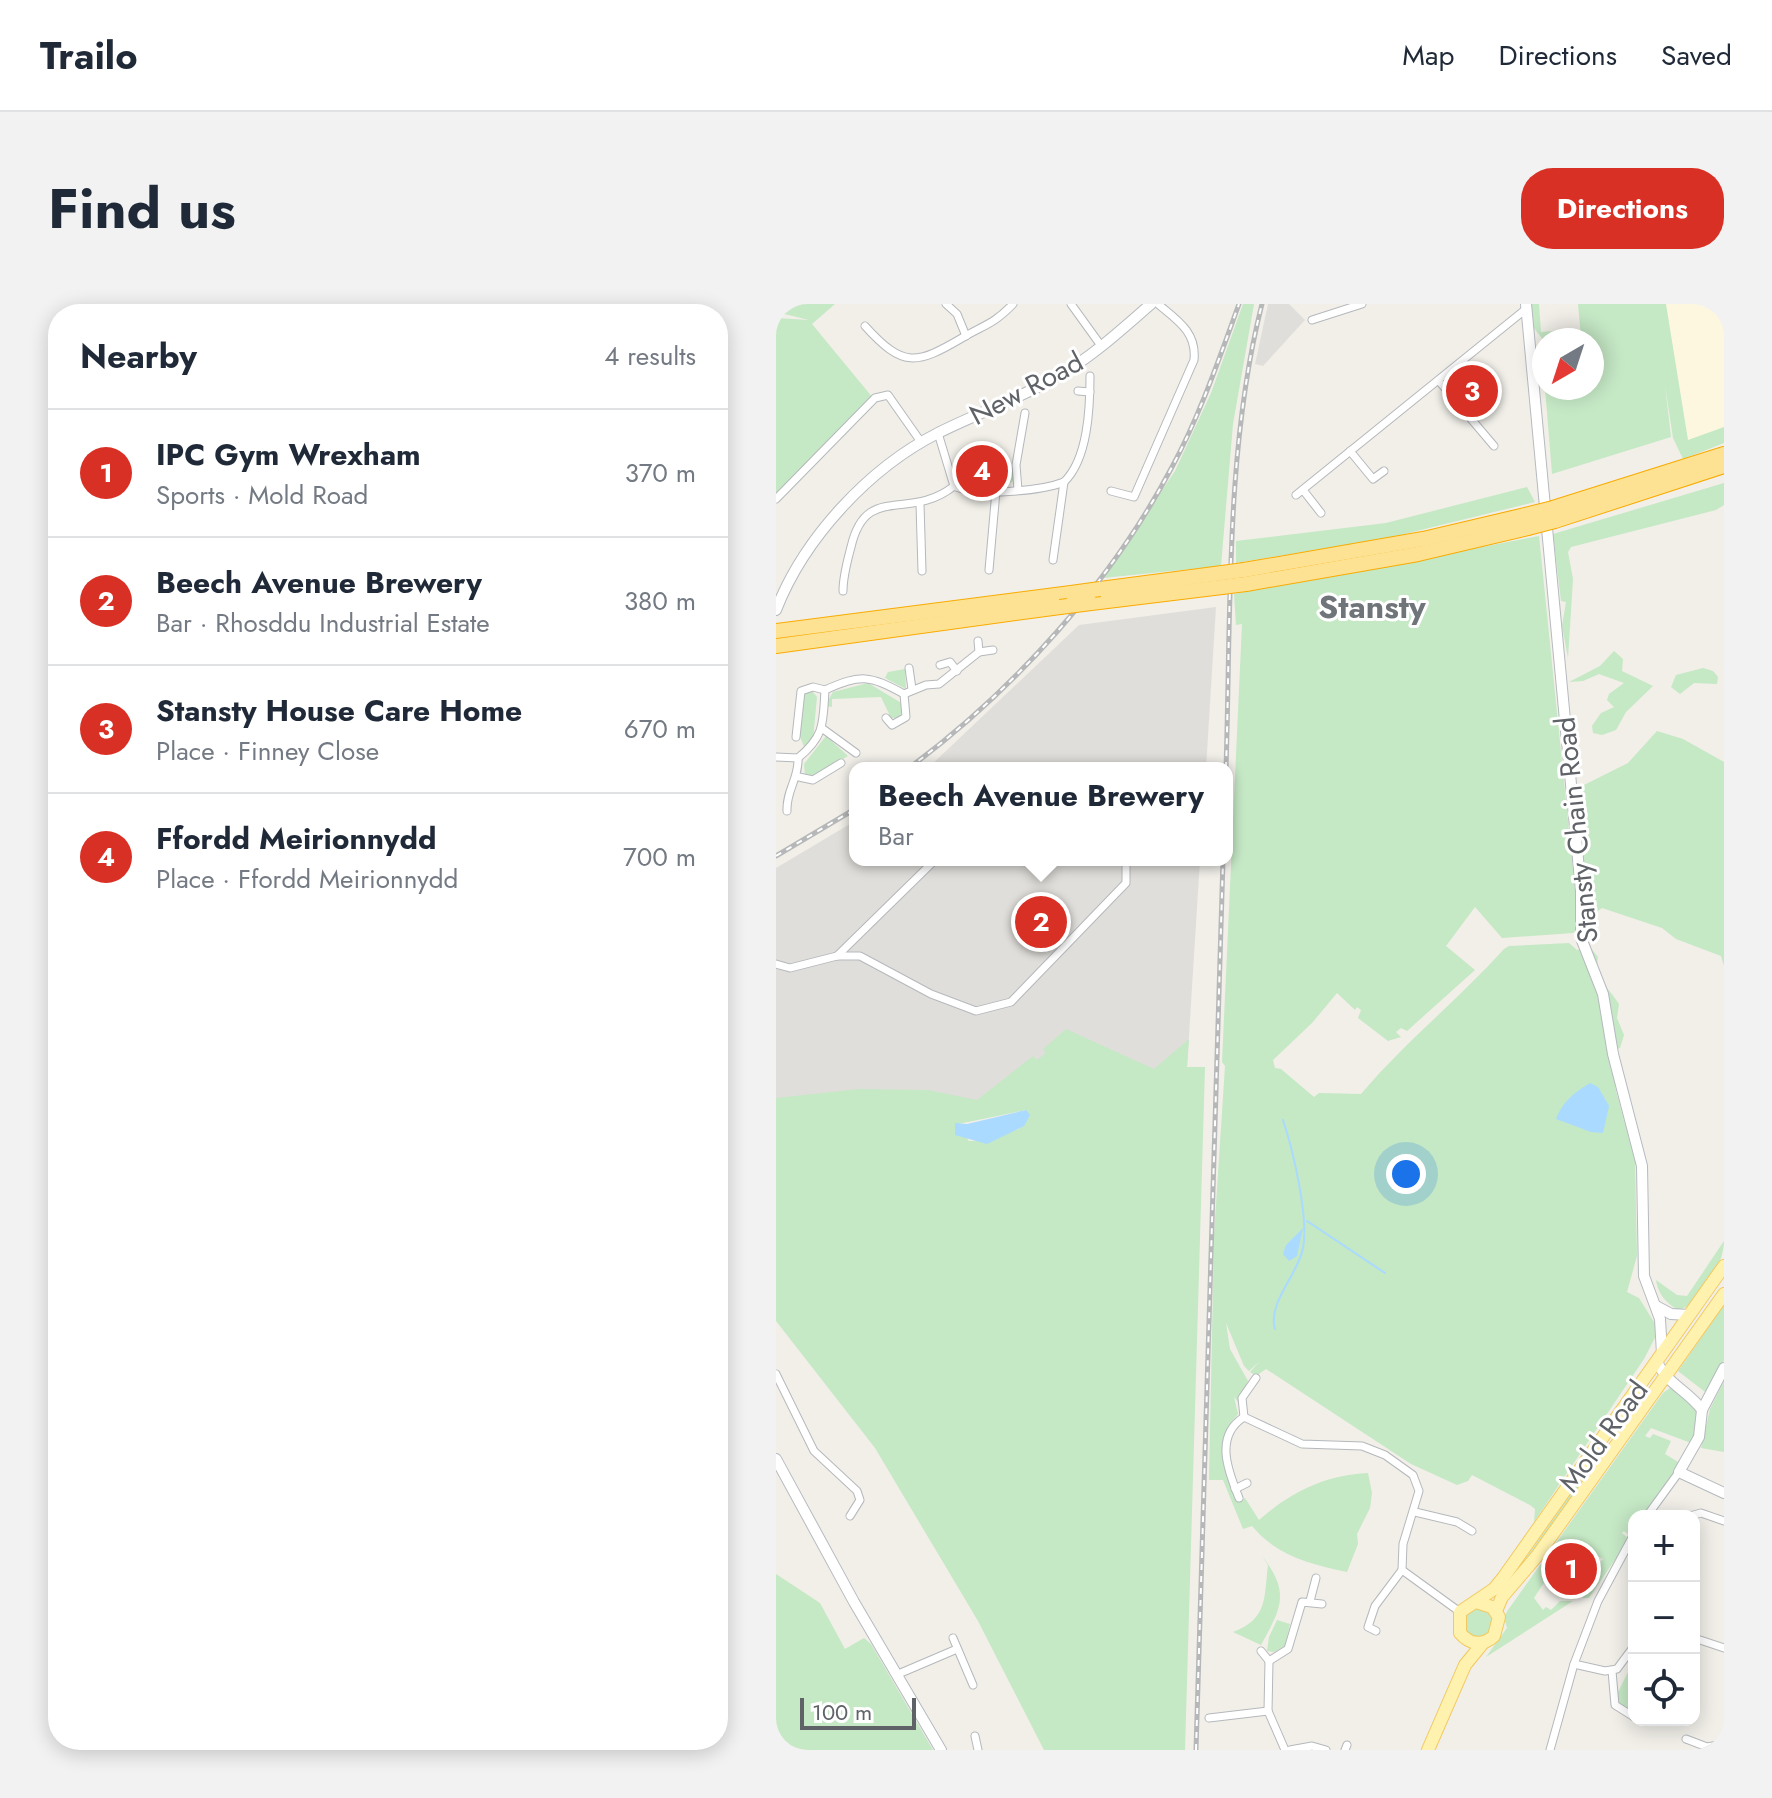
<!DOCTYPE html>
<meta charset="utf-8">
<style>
body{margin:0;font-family:Jost,sans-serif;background:#f2f2f3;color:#1f2937}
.controls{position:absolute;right:24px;bottom:24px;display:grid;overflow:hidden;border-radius:16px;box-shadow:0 4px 20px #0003}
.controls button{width:72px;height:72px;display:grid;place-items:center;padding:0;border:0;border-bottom:2px solid #e0e1e3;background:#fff;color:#1f2937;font:40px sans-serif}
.compass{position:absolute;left:756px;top:24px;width:72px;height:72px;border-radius:50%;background:#fff;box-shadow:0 4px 20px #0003;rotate:219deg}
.scale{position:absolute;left:24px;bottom:20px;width:116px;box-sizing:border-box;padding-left:8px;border:4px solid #5f6368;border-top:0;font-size:22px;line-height:28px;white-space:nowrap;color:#5f6368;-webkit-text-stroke:6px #fff;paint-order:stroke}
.you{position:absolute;left:630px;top:870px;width:28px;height:28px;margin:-20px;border:6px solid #fff;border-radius:50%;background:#1a73e8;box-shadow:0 0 0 12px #1a73e833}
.badge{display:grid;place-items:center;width:52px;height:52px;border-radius:50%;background:#d93025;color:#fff;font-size:26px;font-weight:700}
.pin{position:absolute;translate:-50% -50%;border:4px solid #fff;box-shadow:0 2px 8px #0006}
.popup{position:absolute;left:73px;top:458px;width:384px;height:104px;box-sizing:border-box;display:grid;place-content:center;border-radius:16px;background:#fff;filter:drop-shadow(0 2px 6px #0005);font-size:26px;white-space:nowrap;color:#747a83}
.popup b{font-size:30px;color:#1f2937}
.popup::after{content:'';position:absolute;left:50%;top:100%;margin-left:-16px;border:16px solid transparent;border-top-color:#fff}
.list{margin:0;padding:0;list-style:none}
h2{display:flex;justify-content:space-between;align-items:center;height:104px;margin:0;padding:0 32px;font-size:34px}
h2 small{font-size:26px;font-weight:400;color:#747a83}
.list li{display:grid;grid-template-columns:52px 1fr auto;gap:24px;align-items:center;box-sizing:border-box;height:128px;padding:0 32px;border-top:2px solid #e0e1e3}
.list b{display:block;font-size:30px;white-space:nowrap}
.list p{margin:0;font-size:26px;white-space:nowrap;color:#747a83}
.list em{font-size:26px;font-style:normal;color:#747a83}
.icon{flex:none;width:44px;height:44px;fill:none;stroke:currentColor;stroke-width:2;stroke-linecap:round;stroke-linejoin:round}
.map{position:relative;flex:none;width:948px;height:1446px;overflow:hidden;border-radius:32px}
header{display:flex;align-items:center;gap:48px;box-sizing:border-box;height:112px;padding:0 40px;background:#fff;border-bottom:2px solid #e0e1e3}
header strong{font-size:38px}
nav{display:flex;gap:44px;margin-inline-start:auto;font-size:28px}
.intro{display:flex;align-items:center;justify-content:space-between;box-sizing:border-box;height:192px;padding:0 48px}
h1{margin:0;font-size:56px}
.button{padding:20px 36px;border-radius:32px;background:#d93025;color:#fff;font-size:28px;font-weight:700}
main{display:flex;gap:48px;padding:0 48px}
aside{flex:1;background:#fff;border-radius:32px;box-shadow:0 4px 20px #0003}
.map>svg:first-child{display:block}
.commercial{fill:#fef7e0}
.industrial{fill:#e0deda}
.green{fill:#c5e8c5;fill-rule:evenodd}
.water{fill:#aadaff}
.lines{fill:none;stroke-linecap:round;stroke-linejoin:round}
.stream{stroke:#aadaff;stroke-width:2}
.street-casing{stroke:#b5b8bc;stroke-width:9}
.secondary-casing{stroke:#b6babf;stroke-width:12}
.primary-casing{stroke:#f2c960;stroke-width:14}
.highway-casing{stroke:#f9ab00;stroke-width:16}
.street{stroke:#fff;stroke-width:7}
.secondary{stroke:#fff;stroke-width:10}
.primary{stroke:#fff2af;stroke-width:12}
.highway{stroke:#fde293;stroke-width:14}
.rail-casing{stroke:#b6b7b8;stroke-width:5}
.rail{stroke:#fff;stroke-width:2;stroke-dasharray:6;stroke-linecap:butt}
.highway-bridge-casing{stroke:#f9ab00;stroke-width:16;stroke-linecap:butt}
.highway-bridge{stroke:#fde293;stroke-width:14}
.labels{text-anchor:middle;stroke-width:6;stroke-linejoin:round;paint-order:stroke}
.street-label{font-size:28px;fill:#5f6368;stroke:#fff}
.quarter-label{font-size:32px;font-weight:bold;fill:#70757a;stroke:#fff}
</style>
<header>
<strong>Trailo</strong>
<nav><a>Map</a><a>Directions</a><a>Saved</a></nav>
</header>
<div class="intro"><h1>Find us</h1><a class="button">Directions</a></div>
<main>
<aside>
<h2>Nearby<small>4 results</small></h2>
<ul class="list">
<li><span class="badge">1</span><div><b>IPC Gym Wrexham</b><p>Sports · Mold Road</p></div><em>370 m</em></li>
<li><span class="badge">2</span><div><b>Beech Avenue Brewery</b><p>Bar · Rhosddu Industrial Estate</p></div><em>380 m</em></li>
<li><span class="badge">3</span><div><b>Stansty House Care Home</b><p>Place · Finney Close</p></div><em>670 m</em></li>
<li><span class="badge">4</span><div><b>Ffordd Meirionnydd</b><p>Place · Ffordd Meirionnydd</p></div><em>700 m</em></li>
</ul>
</aside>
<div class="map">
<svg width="948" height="1446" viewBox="0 0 948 1446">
<rect width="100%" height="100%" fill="#f1efe8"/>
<polygon class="commercial" points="883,0 948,0 948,131 906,148"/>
<g class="industrial">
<polygon points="492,0 513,0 529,16 487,62 479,60"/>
<polygon points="440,303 430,464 152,464 303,321"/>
<polygon points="79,517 79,556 424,556 411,763 401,809 0,798 0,564"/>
</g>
<g class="green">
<polygon points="0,0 59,0 36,20 97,94 0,194 0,14 33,16 0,8"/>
<polygon points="467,0 478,0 457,120 445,262 327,274 399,167 435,89"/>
<polygon points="755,0 763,0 765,28 778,27 776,36 768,37 757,23"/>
<polygon points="802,0 890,0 912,136 948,123 948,139 907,155 897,134 889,81 895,133 776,170 769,84 816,84 816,36 795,36 805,33"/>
<polygon points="236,168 239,175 232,181 186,179 180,173"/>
<polygon points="948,179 948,201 940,206 795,243 792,248 797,275 792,354 786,322 790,298 785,297 777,230"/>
<polygon points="751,183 759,198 612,234 460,259 460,237 610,219"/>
<path d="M763 232 803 624 797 629 726 634 699 603 670 642 699 666 631 727 625 724 620 728 625 733 612 737 582 714 585 706 581 703 579 706 561 689 536 719 497 756 499 764 505 765 538 793 543 789 585 790C629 738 682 696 728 645L733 642 793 639 801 646 814 643 822 653C818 674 833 684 843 700L841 714 848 731 844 744 834 748 840 787 859 857 861 952 851 988 863 994 883 1026 868 1055 758 1218 759 1205 754 1201 696 1171 692 1177 681 1181 635 1160 490 1065 480 1072 474 1068 484 1057 473 1067 468 1062 450 1019 454 1045 472 1077 462 1098 458 1093 462 1110C436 1138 447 1167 462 1198L469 1194 483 1216C515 1188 549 1171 592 1169L596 1189 594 1204 581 1230 582 1240 571 1268C534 1260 501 1252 476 1222L467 1225 447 1176H433L438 931 449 762 446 758 466 320 460 321 458 290Z"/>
<polygon points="838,347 847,355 846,367 877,382 850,408 840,426 826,431 817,429 816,422 825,409 838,403 831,396 833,390 848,379 823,370 807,377 793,378 824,362"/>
<polygon points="927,364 937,367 942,373 941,380 918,379 904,390 895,383 900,371"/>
<polygon points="129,365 130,385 109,374 112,368"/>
<polygon points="92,379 127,400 124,414 115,414 105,393 56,395 56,403 49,402 57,388"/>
<polygon points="35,386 41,393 37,435 29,445 23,430 27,389"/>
<polygon points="881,427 907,435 948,458 948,662 945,652 900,635 886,624 826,604 819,609 812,632 800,485 852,459"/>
<polygon points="50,432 72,452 40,471 29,472 28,460"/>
<path d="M290 725 378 765 413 735 411 763H429L409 1446H268L202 1317 99 1144 0 1017V794L83 785 152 786 201 796 257 752 261 756 270 749 267 745ZM250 806 243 825 227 830 219 836 193 837 182 820Z"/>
<path d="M948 937C948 959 926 1001 902 1006 890 999 882 990 880 976L901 991 911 992Z"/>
<polygon points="948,1001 948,1056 933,1091 902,1067"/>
<polygon points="948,1077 948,1148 925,1144 934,1105"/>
<polygon points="894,1084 901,1084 921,1103 923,1124 915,1139 875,1124 869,1132 874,1134 877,1130 895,1137 889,1150 904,1159 868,1212 858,1212 854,1232 848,1227 846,1229 853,1235 813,1294 807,1294 802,1288 827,1255 794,1239 758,1294 767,1306 770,1303 775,1306 784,1297 797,1297 710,1353 731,1324 728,1313 732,1306 887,1089"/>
<polygon points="819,1155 824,1159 747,1264 741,1267"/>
<path d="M486 1252C514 1288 506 1303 485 1341L457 1328C492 1315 488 1294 492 1261Z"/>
<polygon points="0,1270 44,1299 69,1345 88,1334 95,1340 157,1446 0,1446"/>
<circle cx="702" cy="1319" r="14"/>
<polygon points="501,1316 514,1320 509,1342 498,1348 491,1347 493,1333"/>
<polygon points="858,1356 858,1409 843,1403 839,1394"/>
</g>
<g class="water">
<path d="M814 779 822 783 833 802 827 829 815 828 780 815C786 798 799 788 814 779Z"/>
<polygon points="250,806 254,811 248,822 211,840 179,831 179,819 191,820"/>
<polygon points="527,924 521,952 513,957 507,950 510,941"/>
</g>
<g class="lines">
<g class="stream">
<polyline points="531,917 609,969"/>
<path d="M499 1025C491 999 523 969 527 944 533 914 517 846 507 816"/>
</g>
<defs>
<g id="street">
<polyline points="170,0 181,10 190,32"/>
<polyline points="295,0 326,43"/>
<polyline points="536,16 586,0"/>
<path d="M89 22C127 64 140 61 186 34 208 21 218 20 237 0"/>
<polyline points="663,77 718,142"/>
<polyline points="302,87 314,88"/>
<polyline points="574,147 597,175 608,167"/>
<path d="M178 182C201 193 265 187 288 178 312 155 314 104 314 72"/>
<polyline points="242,186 240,161 249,109"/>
<polyline points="527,186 545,209"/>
<path d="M335 187 358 193 418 56C421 28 401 16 382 0"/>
<polyline points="520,191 750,5"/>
<polyline points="0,195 99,94 112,91 145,138"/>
<polyline points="144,200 146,267"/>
<polyline points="277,256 288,178"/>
<polyline points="213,266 220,187"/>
<path d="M67 287C67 272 71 258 75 243 90 178 133 218 178 182L162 129"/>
<polyline points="203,348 217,346"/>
<polyline points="164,361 174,358 181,367"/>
<polyline points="133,364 136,385"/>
<polyline points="110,414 116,421 130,413 128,390"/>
<polyline points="47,425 80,449"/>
<polyline points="20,433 25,387 37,383 49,386"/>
<path d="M0 453 22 454C49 432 47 419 49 386 85 370 93 371 128 390L150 381 163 380 203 348 202 337"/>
<polyline points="23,473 37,476 65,459"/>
<path d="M11 507C10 486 23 475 22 454"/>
<polyline points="61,652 159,556"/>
<polyline points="0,660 14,664 61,652 84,652 155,690 200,707 235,698 350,579 350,556"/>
<polyline points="0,1070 38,1147 81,1187 84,1196 74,1212"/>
<polyline points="468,1113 466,1094 480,1074"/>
<polyline points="459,1185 471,1179"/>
<path d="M463 1194C452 1167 438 1132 468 1113L526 1140 586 1142 609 1151 637 1171 643 1187 627 1240 626 1266"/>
<polyline points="639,1208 681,1218 696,1227"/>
<polyline points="871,1212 903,1168"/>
<polyline points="914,1212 925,1209 948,1217"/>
<polyline points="534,1297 540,1274"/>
<polyline points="600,1327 592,1323 599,1302 626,1266 684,1308"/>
<polyline points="177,1334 197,1381"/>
<polyline points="918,1334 948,1344"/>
<polyline points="485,1347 493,1357"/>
<polyline points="493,1357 512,1345 526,1298 546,1300"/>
<polyline points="493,1357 492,1407 509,1446"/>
<polyline points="798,1360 829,1367 841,1365 858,1342"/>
<polyline points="836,1367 839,1401 858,1413"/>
<polyline points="120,1371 181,1345"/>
<polyline points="433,1414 492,1407"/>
<polyline points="199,1432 202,1446"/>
<polyline points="910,1435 931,1443 948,1440"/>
<polyline points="514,1446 536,1442 550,1446"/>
<polyline points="569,1446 571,1441"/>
<polyline points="774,1446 798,1360 822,1297 858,1230"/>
</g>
<g id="secondary">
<polyline points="750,0 805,587 805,634 827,690 837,750 866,862 868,972 884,1015 886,1050"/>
<path d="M0 306C28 234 93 164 162 129 202 109 245 94 284 71 317 52 346 25 375 0"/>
<polyline points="880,1002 895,1010 913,1011"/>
<path d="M881 1057C889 1079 913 1087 926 1106L923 1133 903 1168 948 1189"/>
<polyline points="926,1106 948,1064"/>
<polyline points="0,1155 78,1298 165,1446"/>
</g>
<g id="primary">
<path d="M700 1298 716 1303 723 1313 718 1332C707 1342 694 1341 684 1329V1308L718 1285 727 1274 948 962"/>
<polyline points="720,1307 726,1293 761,1252 948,990"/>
<polyline points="652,1446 689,1361 707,1339"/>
</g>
<g id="highway">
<polyline points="777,204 948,150"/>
<polyline points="779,217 948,162"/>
<polyline points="468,266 647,235 749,211"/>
<polyline points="470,280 642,250 752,224"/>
<polyline points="324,285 446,269"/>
<polyline points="315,299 446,283"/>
<polyline points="0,327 295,289"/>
<polyline points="0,342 284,303"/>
</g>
</defs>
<use href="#street" class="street-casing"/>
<use href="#secondary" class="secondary-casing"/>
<use href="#primary" class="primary-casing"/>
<use href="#highway" class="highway-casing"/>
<use href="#street" class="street"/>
<use href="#secondary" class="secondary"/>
<use href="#primary" class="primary"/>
<use href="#highway" class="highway"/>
<defs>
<g id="rail">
<path d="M133 464C238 386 335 279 396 163 424 111 443 55 463 0"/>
<path d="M450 464C455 314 449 145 486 0"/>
<polyline points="0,552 79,505"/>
<polyline points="420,1446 447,556"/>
</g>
</defs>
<use href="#rail" class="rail-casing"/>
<use href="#rail" class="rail"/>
<defs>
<g id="highway-bridge">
<polyline points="749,211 777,204"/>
<polyline points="752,224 779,217"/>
<polyline points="446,269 468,266"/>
<polyline points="446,283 470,280"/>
<polyline points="295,289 324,285"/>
<polyline points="284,303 315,299"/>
</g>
</defs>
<use href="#highway-bridge" class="highway-bridge-casing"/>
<use href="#highway-bridge" class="highway-bridge"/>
</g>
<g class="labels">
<g class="street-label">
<text transform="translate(250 84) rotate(-28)" y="10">New Road</text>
<text transform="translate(800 526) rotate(-96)" y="10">Stansty Chain Road</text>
<text transform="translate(827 1132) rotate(-54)" y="10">Mold Road</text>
</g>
<g class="quarter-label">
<text x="596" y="314">Stansty</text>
</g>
</g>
</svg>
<div class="controls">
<button>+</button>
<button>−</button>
<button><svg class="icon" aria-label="locate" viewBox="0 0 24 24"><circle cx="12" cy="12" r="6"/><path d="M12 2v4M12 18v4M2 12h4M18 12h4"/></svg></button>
</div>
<svg class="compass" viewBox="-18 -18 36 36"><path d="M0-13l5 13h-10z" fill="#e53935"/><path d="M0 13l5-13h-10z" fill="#747a83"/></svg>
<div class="scale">100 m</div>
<div class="you"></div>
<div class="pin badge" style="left:795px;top:1265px">1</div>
<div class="pin badge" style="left:265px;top:618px">2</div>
<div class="popup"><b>Beech Avenue Brewery</b>Bar</div>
<div class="pin badge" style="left:696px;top:87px">3</div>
<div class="pin badge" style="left:206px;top:167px">4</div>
</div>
</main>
